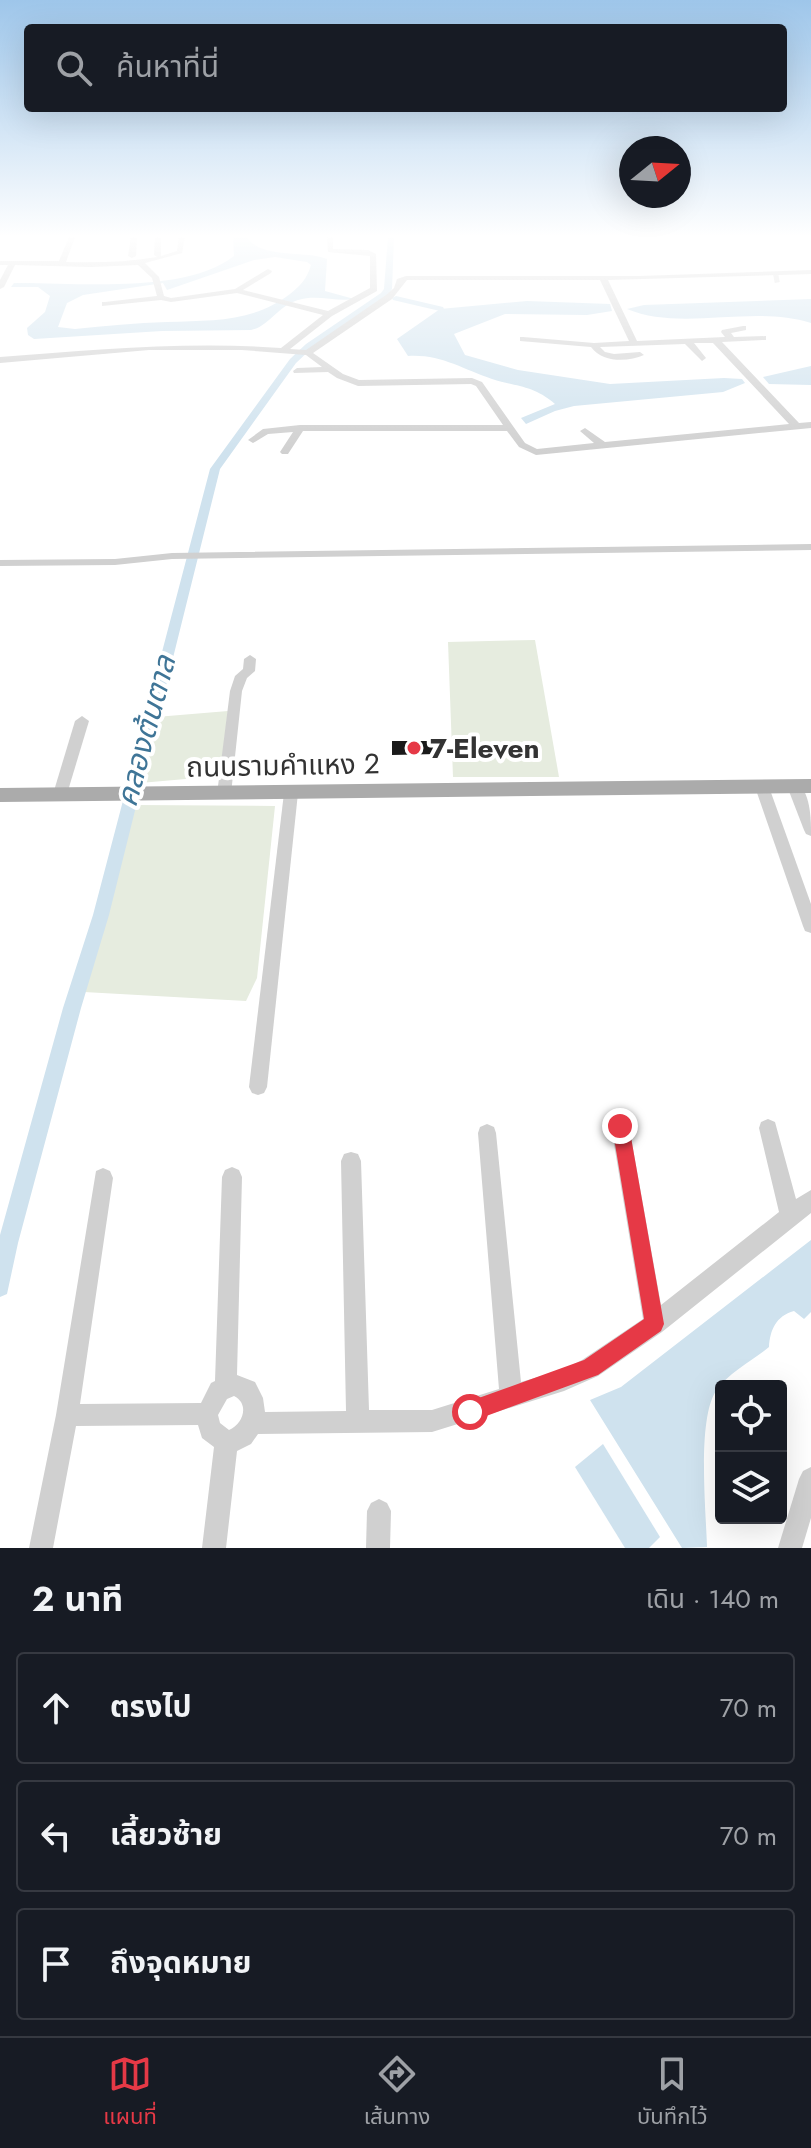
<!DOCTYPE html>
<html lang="th">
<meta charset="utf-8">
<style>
body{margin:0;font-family:Jost,"Noto Sans Thai",sans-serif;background:#242831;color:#f1f3f6}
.controls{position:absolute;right:24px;bottom:24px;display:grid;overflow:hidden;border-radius:8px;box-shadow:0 8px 32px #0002}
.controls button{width:72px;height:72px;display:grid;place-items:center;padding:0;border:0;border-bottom:2px solid #363941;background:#171b24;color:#f1f3f6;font:40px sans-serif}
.compass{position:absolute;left:619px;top:136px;width:72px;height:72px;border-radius:50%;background:#171b24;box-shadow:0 8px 32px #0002;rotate:72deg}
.stop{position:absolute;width:24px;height:24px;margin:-18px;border:6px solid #e63946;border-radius:50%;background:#fff}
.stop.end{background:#e63946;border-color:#fff;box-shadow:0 2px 8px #0008}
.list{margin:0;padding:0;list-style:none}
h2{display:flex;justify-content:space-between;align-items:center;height:104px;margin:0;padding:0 32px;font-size:34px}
h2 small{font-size:26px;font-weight:400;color:#9ea1a6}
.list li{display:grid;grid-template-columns:52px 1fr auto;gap:24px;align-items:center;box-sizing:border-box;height:112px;margin:0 16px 16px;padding:0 16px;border:2px solid #363941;border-radius:8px}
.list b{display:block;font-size:30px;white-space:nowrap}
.list em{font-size:26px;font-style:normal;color:#9ea1a6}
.icon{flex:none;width:44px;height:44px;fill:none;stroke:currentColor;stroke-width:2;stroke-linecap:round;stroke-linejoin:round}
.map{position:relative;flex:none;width:811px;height:1548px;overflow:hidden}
.search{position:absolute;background:#171b24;box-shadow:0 8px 32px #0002;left:24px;right:24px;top:24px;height:88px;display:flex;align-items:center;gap:20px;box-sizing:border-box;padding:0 28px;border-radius:8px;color:#9ea1a6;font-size:30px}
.sheet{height:488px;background:#171b24}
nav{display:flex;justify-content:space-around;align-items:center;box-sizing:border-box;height:112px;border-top:2px solid #363941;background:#171b24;font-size:22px;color:#9ea1a6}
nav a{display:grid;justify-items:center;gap:4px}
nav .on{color:#e63946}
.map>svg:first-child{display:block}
.green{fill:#e6ecdf}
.water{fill:#cfe2ee;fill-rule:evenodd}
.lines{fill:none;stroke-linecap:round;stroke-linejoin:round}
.canal{fill:#cfe2ee;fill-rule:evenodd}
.building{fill:#1a1a1a}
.minor-tunnel{stroke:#d6d6d6;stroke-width:8;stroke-dasharray:8 4;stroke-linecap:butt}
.minor{fill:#d0d0d0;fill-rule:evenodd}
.major{fill:#ababab;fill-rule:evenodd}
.route{fill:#e63946}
.poi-dot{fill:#e63946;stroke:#fff;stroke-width:3}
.labels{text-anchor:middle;stroke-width:8;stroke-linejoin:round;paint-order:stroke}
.poi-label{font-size:28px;font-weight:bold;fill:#333;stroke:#fff;text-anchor:start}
.street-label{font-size:28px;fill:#333;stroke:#fff}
.water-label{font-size:30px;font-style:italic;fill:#3f7597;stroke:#fff}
</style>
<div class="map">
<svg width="811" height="1548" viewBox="0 0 811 1548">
<rect width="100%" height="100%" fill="#fff"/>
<g class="green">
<polygon points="535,640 559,777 453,777 448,642"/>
<polygon points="228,711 220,776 140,783 156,717"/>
<polygon points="135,805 275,806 257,978 246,1001 84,992"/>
</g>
<g class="water">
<path d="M233 237H247C260 259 305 250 327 259L325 291 354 299C336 302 317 294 298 300 278 306 268 327 251 330L162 331 34 339 28 335 27 328 45 312 50 296 38 287H11L14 283C73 282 185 295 234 256ZM275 257 307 262 311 265C307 279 300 286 290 294 252 323 212 320 167 322 136 323 105 326 75 329L58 327 67 303 83 295 163 283 167 290 254 260Z"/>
<path d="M811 299V323C752 304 682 332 627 309L644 305Z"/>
<path d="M527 301 610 304 612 311 587 315 505 314 454 334 465 355 518 370 610 384 724 378 742 379 745 383 723 392 574 406 555 411 526 424 521 418 555 404C533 385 517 387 492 379 462 369 441 354 408 356L397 339 440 309Z"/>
<polygon points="811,366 811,385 769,384 763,377"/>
<path d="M811 1240V1312L804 1319 794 1311C776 1316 770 1330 769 1347 752 1361 729 1372 716 1391 697 1419 706 1511 707 1547L682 1548 590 1400 621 1387Z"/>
<polygon points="603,1444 660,1537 649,1548 625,1548 575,1467"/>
</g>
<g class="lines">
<g class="canal">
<polygon points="388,237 394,237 392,289 387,297 312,348 296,363 220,469 109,915 81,1008 18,1243 7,1294 0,1297 0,1235 63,1008 93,915 210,469 290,359 306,344 381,293 384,289"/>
<polygon points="396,296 443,307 444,309 440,311 393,300 392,298"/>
</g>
</g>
<polygon class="building" points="392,741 436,741 437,754 392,755"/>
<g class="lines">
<polyline class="minor-tunnel" points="774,279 779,278"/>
<g class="minor">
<path d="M69 237H75L66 262C97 263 127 262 157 257L154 255 155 237H161V256L177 251 179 237H185L182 253 145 263 159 277 164 296 171 298 235 289 268 269 272 271 271 273 243 290 328 311 370 288V256L328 252 327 237H333V249L368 250 376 254 377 291 332 316 290 349 306 350 386 295 394 288 397 279 406 276H639L811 270V274L608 280 637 341 725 337 721 332 722 330 743 326H746V330L731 333 734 337 766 336V340H763L722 342 799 423 811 422V428L536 455 519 447 507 431H303L288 454H282L280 452 293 432 268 434 253 443 248 440 263 429 300 425H503L476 386 471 384 358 386 337 378 328 372 294 373 293 371 297 368 322 367 306 355 242 350H149L0 363V357C94 350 187 341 281 348L323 315 237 293 171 302 161 300 102 306V302H105L157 296 152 278 138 265 91 267 15 265 4 287 0 289V280L8 265H0V261H59ZM407 280H600L629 341 594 343 523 337H520V341L591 347C603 363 628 362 644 355L640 352 614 354 605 352 600 347 685 344 702 361 706 358 694 343H713L789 424 605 442 585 428 580 431 594 443 537 449 525 443 482 382 472 378 359 380 343 374 313 353 392 299Z"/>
<polygon points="131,237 137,237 136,256 132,258 128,256"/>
<polygon points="811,544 811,550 172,559 115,565 0,566 0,560 115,559 172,553"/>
<polygon points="250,655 256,659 255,671 247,678 242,691 231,794 224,799 217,794 230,691 235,676 243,669 244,659"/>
<polygon points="82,716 89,721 67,794 60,799 53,794 75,721"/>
<path d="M794 781C811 789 811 819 811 836L806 834 804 830 787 786Z"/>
<polygon points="762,782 769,787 811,904 811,933 805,931 803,926 755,787"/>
<polygon points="291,788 298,793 267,1087 264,1093 258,1095 252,1093 249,1087 284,793"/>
<path d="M620 1117 627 1120 629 1126 661 1305 779 1212 759 1128 761 1122 768 1119 775 1122 796 1199 811 1190V1213L662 1332 598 1376 564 1391 432 1432 258 1434 251 1444 237 1451 226 1548H202L214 1447 202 1438 198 1425 76 1426 53 1548H29L56 1415 96 1171 103 1168 110 1171 113 1178 80 1404 201 1403 211 1383 215 1381 222 1177 225 1170 232 1167 239 1170 242 1177 237 1375 255 1382 263 1398 265 1412 346 1411 341 1161 344 1154 351 1152 358 1154 361 1161 369 1410H432L499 1389 478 1133 480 1127 487 1124 494 1127 496 1133 521 1382 562 1370 582 1360 643 1319 611 1126 613 1120ZM234 1396C250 1404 243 1424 229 1430L220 1423 218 1415 227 1399Z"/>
<polygon points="811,1467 811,1518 802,1548 778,1548 799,1479 803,1471"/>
<polygon points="379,1499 387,1503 391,1511 390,1548 366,1548 367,1511 371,1503"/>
</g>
<polygon class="major" points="811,779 811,793 0,802 0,788"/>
</g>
<linearGradient id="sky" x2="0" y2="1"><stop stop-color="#9ec6ea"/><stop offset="0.52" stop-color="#fff"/><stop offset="1" stop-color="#fff" stop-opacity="0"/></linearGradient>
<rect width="811" height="454" fill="url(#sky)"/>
<polygon class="route" points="620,1118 626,1120 629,1126 664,1324 661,1331 598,1375 470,1422 462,1419 459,1412 462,1404 584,1360 644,1319 612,1126 614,1120"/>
<circle class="poi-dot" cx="414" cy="748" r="8"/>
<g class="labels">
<g class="poi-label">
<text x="430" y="758">7-Eleven</text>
</g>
<g class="street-label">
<text transform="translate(283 765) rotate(-1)" y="10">ถนนรามคำแหง 2</text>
</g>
<g class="water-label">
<text transform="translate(146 731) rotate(-75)" y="10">คลองต้นตาล</text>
</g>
</g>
</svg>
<div class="controls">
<button><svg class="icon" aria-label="locate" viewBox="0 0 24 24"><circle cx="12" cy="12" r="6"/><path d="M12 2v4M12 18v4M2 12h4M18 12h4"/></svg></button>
<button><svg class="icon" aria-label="layers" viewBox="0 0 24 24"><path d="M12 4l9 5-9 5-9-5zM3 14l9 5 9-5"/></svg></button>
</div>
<svg class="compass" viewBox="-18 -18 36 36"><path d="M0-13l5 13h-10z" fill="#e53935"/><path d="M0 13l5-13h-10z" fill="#9ea1a6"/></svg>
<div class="stop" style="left:470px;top:1412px"></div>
<div class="stop end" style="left:620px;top:1126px"></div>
<div class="search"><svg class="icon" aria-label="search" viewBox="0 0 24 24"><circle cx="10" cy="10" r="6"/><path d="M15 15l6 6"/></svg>ค้นหาที่นี่</div>
</div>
<section class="sheet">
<h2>2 นาที<small>เดิน · 140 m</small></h2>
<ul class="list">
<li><svg class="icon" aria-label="ahead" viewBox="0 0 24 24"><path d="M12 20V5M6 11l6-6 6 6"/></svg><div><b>ตรงไป</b></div><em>70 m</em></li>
<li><svg class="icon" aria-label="left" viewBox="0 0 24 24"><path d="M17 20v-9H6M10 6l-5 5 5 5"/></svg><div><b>เลี้ยวซ้าย</b></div><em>70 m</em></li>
<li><svg class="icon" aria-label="arrive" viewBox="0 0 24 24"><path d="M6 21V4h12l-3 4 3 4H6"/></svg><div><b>ถึงจุดหมาย</b></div></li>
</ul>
</section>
<nav>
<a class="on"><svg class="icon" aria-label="map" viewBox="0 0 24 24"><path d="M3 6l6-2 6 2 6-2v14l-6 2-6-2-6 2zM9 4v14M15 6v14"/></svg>แผนที่</a>
<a><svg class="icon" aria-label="directions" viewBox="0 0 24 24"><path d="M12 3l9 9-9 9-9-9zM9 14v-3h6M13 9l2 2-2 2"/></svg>เส้นทาง</a>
<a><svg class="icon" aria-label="saved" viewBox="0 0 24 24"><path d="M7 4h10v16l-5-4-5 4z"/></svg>บันทึกไว้</a>
</nav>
